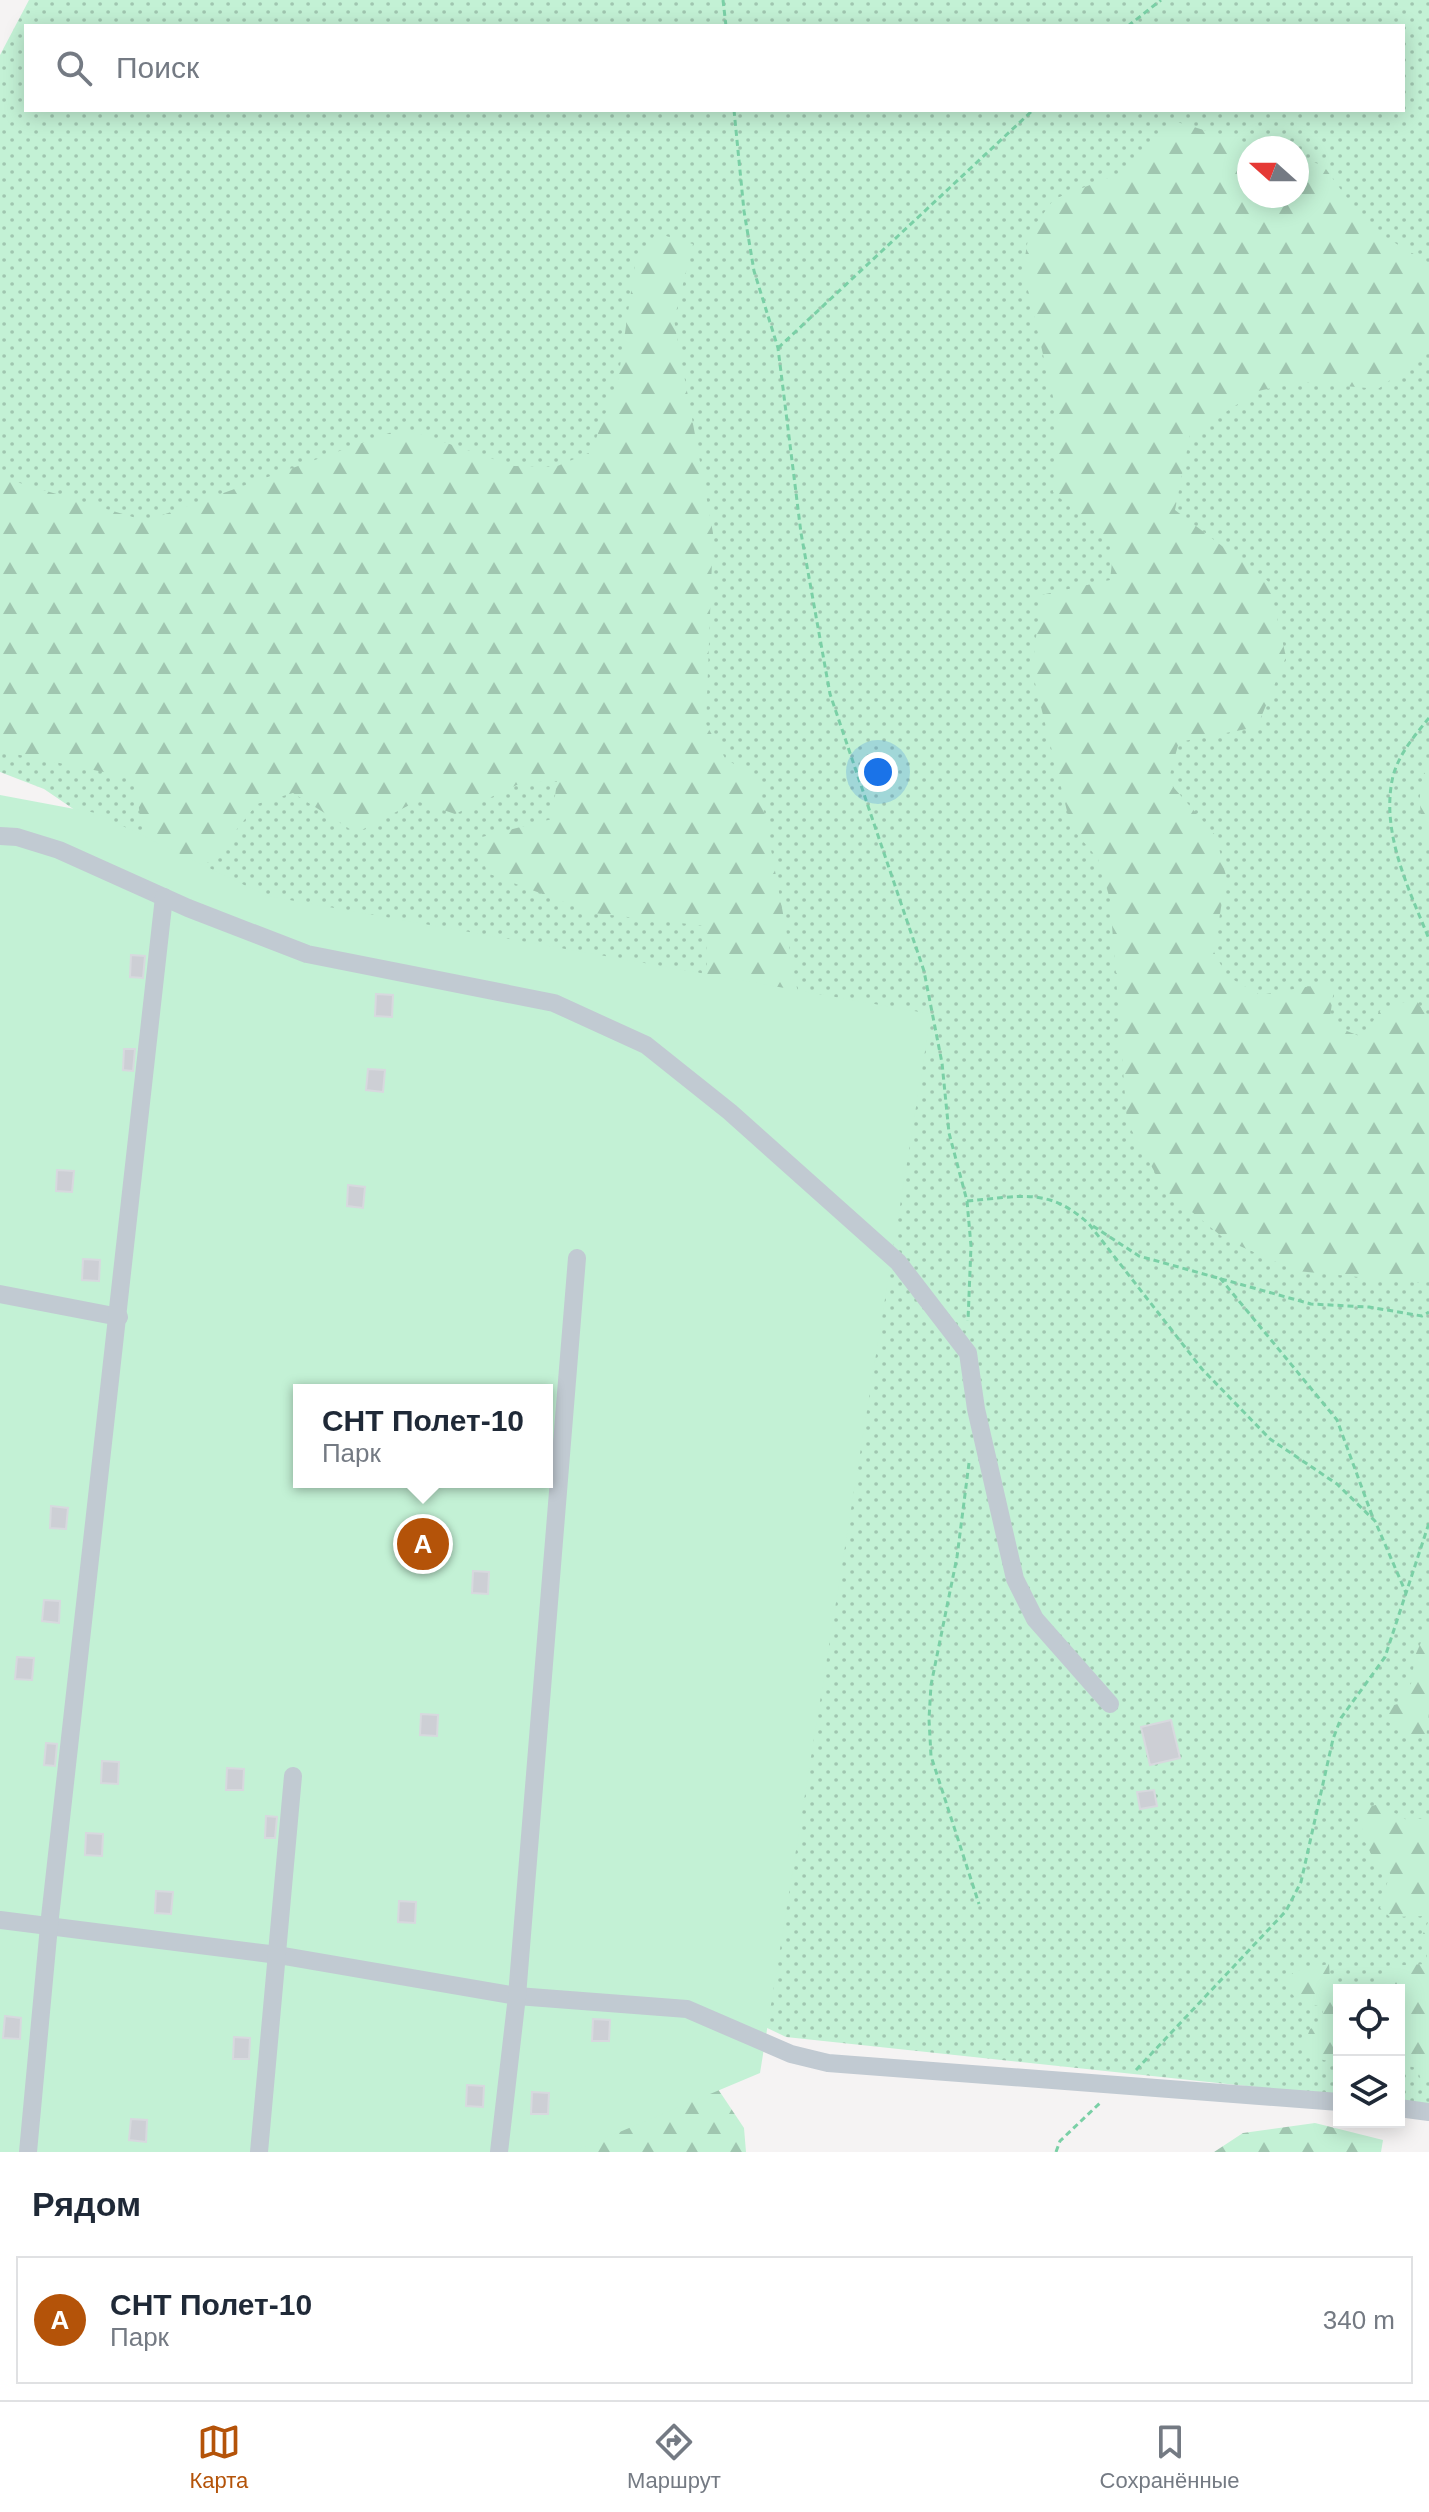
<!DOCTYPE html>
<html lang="ru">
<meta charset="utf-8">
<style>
body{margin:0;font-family:Arial,sans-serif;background:#f2f2f3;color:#1f2937}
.controls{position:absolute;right:24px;bottom:24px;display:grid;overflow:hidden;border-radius:0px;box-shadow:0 4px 20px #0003}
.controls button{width:72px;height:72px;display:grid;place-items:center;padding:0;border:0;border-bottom:2px solid #e0e1e3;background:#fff;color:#1f2937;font:40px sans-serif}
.compass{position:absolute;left:1237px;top:136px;width:72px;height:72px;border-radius:50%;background:#fff;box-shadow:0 4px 20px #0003;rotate:291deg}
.you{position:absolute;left:878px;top:772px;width:28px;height:28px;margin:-20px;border:6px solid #fff;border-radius:50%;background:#1a73e8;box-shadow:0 0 0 12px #1a73e833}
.badge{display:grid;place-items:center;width:52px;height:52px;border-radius:50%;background:#b45309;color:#fff;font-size:26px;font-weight:700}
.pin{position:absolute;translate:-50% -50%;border:4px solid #fff;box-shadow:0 2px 8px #0006}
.popup{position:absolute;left:293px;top:1384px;width:260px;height:104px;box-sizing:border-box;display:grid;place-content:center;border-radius:0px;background:#fff;filter:drop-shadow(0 2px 6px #0005);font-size:26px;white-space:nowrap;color:#747a83}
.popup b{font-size:30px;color:#1f2937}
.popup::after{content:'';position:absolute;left:50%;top:100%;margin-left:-16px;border:16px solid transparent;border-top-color:#fff}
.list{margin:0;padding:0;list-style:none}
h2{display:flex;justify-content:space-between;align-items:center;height:104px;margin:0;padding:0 32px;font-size:34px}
h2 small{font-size:26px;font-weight:400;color:#747a83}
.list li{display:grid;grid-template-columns:52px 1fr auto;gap:24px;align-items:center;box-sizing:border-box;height:128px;margin:0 16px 16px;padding:0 16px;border:2px solid #e0e1e3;border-radius:0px}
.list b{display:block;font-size:30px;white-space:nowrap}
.list p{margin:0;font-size:26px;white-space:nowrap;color:#747a83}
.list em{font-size:26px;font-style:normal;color:#747a83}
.icon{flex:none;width:44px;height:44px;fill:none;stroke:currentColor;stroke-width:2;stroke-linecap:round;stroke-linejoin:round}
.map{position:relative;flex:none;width:1429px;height:2152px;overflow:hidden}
.search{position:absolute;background:#fff;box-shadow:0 4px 20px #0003;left:24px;right:24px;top:24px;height:88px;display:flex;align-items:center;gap:20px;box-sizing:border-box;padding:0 28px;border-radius:0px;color:#747a83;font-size:30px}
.sheet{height:248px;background:#fff}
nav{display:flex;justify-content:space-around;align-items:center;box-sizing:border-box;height:112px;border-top:2px solid #e0e1e3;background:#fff;font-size:22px;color:#747a83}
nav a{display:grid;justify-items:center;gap:4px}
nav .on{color:#b45309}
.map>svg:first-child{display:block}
.grass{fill:url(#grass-dots);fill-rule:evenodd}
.forest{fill:url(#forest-firs)}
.garden{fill:#c3f1d5;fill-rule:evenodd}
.building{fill:#cdcfd5;stroke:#d7d9de;stroke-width:2}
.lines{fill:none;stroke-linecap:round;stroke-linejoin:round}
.path{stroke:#7ad0a6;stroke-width:3;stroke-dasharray:6 4;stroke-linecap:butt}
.minor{stroke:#c1cad2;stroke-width:18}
</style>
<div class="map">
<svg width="1429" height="2152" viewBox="0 0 1429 2152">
<defs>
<pattern id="grass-dots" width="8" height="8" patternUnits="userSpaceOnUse" patternTransform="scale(2)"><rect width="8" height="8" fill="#c3f1d5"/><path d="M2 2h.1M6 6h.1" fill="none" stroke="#a0c6b0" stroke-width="1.8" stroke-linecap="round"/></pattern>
<pattern id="forest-firs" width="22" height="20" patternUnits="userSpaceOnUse" patternTransform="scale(2)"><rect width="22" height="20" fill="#c3f1d5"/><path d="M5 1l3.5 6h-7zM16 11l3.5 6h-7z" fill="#a0c6b0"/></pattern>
</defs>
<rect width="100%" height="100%" fill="#f5f3f3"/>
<path class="grass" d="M29 0H1429V2106L1399 2103V1990H1339V2096L786 2037 699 1995 619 1292 318 938 116 838 44 789 0 772V55ZM26 26H1403V110H26ZM1249 148H1297V196H1249Z"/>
<g class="forest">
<polygon points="1177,122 1264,148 1249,148 1249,196 1297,196 1297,158 1323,165 1368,227 1429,263 1429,352 1378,389 1301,382 1258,391 1190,435 1175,510 1269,582 1286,657 1257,727 1179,742 1168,781 1216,836 1226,876 1214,952 1227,976 1260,995 1335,982 1329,1024 1362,1037 1382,1008 1416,999 1429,1021 1429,1280 1420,1283 1297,1271 1226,1240 1164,1189 1127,1122 1110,899 1098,859 1071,827 1032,671 1041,595 1110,580 1114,545 1053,492 1057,414 1023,269 1029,233 1054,199 1126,171"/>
<polygon points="656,233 693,244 674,320 713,533 706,724 725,758 758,780 814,1079 708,1006 706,926 593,913 487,873 478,838 552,819 557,781 521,783 455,814 417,801 356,833 293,793 257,804 211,862 175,869 146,845 133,778 0,751 0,477 146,521 403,428 514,466 555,467 591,452 618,380 635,265"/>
<path d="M1429 761V849C1420 817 1414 792 1429 761Z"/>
<polygon points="1429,1624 1429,1706 1424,1708 1429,1712 1426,1738 1402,1732 1388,1722 1390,1706 1402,1703 1399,1691 1411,1684 1415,1656"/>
<polygon points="1379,1804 1407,1820 1429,1818 1429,1916 1390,1917 1380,1908 1390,1873 1380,1871 1365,1842 1358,1810"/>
<polygon points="1429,1920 1429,2080 1421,2080 1417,2068 1399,2064 1399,1990 1373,1990 1387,1966 1426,1964 1427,1955 1420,1941"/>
<path d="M1329 1964 1330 1979 1347 1990H1339V2063L1313 2058 1304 2045 1310 2029 1322 2023 1323 2007C1303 2002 1290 2001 1286 1979L1295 1971Z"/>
<polygon points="702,2065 744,2128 746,2152 555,2152"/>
<polygon points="1315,2123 1383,2140 1381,2152 1214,2152 1243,2133"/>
</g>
<path class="garden" d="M0 795 96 813 267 896 931 1014 760 2073 572 2152H0ZM299 1390H547V1482H299Z"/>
<g class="building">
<polygon points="131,955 145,956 143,978 130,977"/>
<polygon points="376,994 393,995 392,1017 375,1016"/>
<polygon points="124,1049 135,1049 133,1071 123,1070"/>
<polygon points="368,1069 385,1070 383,1092 366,1090"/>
<polygon points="57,1170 74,1171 72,1192 56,1191"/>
<polygon points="348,1185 365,1187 363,1208 347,1206"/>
<polygon points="83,1259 100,1260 99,1281 82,1280"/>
<polygon points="51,1506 68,1508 66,1529 50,1528"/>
<polygon points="473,1571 489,1572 488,1594 472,1593"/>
<polygon points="44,1600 60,1601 59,1623 42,1621"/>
<polygon points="17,1657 34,1658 32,1680 15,1679"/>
<polygon points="421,1714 438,1715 437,1736 420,1735"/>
<polygon points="1171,1720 1180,1758 1150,1765 1141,1727"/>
<polygon points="46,1743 57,1744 55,1766 44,1765"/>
<polygon points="102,1761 119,1762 118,1784 101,1783"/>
<polygon points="227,1768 244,1769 243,1790 226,1790"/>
<polygon points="1154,1790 1157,1806 1140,1809 1137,1792"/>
<polygon points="266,1816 277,1817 275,1838 265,1838"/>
<polygon points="86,1833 103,1834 102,1856 85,1855"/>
<polygon points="156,1891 173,1892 171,1914 155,1913"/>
<polygon points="399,1901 416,1902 415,1923 398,1922"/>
<polygon points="5,2016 21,2018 20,2039 3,2038"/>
<polygon points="593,2019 610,2020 609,2041 592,2041"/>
<polygon points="234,2037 250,2038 249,2059 233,2059"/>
<polygon points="467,2085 484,2086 483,2107 466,2106"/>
<polygon points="532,2092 549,2093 548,2114 531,2114"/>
<polygon points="131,2119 147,2120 146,2142 129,2140"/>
</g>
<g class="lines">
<g class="path">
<polyline points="723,0 726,26"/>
<polyline points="1128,26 1161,0"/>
<polyline points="734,110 744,211 754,271 778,348 801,533 830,694 924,971 942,1063 949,1133 967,1201 971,1246 968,1321"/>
<polyline points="778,348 1033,110"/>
<path d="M1429 718C1415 735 1399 754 1393 776 1380 832 1409 889 1429 939"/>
<path d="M967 1201C1019 1197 1048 1186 1089 1224L1202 1369 1270 1439 1337 1484 1375 1521 1406 1593"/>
<polyline points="1093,1226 1139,1256 1311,1304 1369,1307 1422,1316 1429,1312"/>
<polyline points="1220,1278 1337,1420 1373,1518"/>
<polyline points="969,1463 957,1557 931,1685 929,1719 931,1756 979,1904"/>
<polyline points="1136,2070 1286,1911 1301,1882 1333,1739 1341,1718 1385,1657 1429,1523"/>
<polyline points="1056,2152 1060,2141 1101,2102"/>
</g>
<g class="minor">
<polyline points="0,836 17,837 59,850 188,908 307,954 554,1003 646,1045 730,1112 898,1262 968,1353 976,1409 1015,1579 1035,1619 1110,1704"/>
<polyline points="0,1294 119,1317"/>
<polyline points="0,1920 278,1955 517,1996 687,2009 791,2054 828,2063 1339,2102"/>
<polyline points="1399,2108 1429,2112"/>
<polyline points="28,2152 49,1926 164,897"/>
<polyline points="259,2152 293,1776"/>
<polyline points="499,2152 517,1996 577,1258"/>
</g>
</g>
</svg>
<div class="controls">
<button><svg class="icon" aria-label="locate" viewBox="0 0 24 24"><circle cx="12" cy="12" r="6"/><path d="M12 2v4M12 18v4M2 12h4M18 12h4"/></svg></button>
<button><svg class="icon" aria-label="layers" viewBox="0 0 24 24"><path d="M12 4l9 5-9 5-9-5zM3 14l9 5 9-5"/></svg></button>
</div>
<svg class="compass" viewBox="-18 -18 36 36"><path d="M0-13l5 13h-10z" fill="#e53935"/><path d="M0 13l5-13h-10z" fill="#747a83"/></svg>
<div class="you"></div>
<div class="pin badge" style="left:423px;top:1544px">A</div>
<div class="popup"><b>СНТ Полет-10</b>Парк</div>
<div class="search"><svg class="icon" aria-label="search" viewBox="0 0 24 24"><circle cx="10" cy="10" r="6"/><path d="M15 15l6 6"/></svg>Поиск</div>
</div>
<section class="sheet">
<h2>Рядом<small></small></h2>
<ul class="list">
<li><span class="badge">A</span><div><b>СНТ Полет-10</b><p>Парк</p></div><em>340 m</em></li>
</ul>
</section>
<nav>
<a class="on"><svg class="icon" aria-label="map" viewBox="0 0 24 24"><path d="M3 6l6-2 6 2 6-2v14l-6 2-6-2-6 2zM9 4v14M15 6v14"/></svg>Карта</a>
<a><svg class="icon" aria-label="directions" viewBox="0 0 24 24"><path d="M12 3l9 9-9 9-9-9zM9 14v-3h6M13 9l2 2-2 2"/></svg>Маршрут</a>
<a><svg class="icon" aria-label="saved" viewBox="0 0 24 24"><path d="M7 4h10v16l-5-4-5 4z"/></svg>Сохранённые</a>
</nav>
